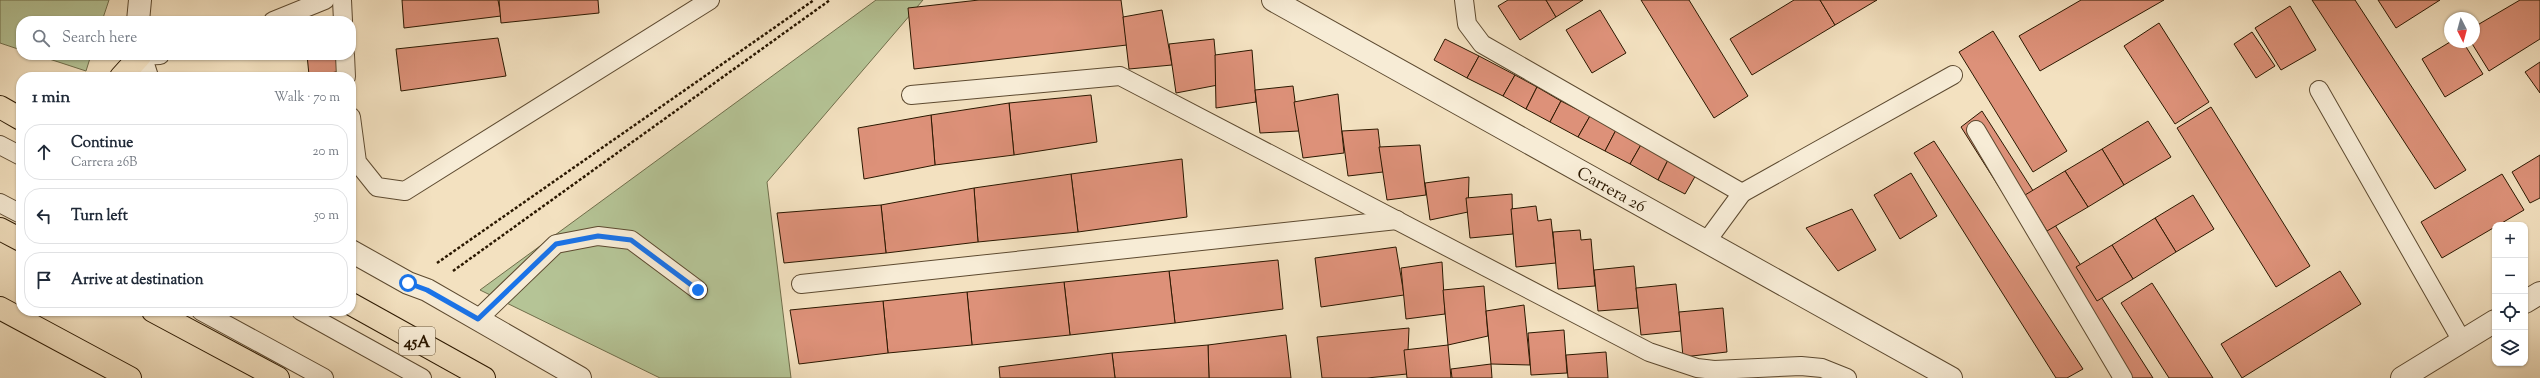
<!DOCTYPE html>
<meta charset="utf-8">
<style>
body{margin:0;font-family:"Sorts Mill Goudy",serif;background:#f2f2f3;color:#1f2937}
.controls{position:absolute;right:12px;bottom:12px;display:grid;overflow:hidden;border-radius:8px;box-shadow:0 1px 3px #0004}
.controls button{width:36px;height:36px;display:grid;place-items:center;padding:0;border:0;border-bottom:1px solid #e0e1e3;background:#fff;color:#1f2937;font:20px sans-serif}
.compass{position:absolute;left:2444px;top:12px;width:36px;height:36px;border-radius:50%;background:#fff;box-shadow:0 1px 3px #0004;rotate:174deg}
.stop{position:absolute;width:12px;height:12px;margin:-9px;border:3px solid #1a73e8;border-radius:50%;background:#fff}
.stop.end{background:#1a73e8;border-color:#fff;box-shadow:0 1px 4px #0008}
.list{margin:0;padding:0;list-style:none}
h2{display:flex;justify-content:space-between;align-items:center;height:52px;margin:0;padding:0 16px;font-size:17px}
h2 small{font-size:13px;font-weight:400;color:#747a83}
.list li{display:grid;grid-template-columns:26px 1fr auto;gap:12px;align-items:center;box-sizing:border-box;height:56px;margin:0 8px 8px;padding:0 8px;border:1px solid #e0e1e3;border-radius:16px}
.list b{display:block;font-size:15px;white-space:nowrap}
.list p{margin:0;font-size:13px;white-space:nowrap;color:#747a83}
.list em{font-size:13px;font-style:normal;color:#747a83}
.icon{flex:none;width:22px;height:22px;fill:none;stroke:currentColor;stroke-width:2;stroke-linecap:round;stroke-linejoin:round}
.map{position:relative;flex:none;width:2540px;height:378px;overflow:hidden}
.search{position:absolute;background:#fff;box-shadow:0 1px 3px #0004;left:16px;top:16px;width:340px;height:44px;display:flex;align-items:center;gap:10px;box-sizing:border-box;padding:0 14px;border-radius:16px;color:#747a83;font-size:15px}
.panel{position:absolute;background:#fff;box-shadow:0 1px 3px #0004;left:16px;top:72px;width:340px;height:244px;border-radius:16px}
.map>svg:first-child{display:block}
.green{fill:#b5c496;stroke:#706e4b}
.building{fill:#dd9179;stroke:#2b1800}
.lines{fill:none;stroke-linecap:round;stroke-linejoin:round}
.service-casing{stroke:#5d4a30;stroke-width:20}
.minor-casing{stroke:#5d4a30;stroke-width:24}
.tertiary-casing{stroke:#5d4a30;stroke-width:24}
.trunk-casing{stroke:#2b1800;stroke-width:24}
.path{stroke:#2b1800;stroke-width:2.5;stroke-dasharray:3 2;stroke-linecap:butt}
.service{stroke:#f7ecd6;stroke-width:18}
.minor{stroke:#f7ecd6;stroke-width:22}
.tertiary{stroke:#f7ecd6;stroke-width:22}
.trunk{stroke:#f3e1c0;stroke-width:22}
.route{stroke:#1a73e8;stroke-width:5}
.labels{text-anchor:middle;stroke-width:3;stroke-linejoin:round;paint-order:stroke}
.shield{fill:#f7ecd6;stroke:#685840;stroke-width:1}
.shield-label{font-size:16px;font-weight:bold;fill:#2b1800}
.street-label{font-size:17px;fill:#2b1800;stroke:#f7ecd6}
</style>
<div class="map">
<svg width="2540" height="378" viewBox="0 0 2540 378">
<rect width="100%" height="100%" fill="#f3e1c0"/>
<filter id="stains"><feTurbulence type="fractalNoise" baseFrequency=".005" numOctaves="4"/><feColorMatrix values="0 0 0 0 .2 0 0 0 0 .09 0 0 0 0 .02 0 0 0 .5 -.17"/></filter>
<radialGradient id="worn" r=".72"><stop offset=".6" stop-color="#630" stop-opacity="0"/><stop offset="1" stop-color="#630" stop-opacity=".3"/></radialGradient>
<g class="green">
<polygon points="0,0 109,0 102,21 21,21 21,50 0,43"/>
<polygon points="876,0 923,0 767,182 791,378 660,378 480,290"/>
<polygon points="37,55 91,55 86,71"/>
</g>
<g class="building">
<polygon points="402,0 498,0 501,16 404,28"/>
<polygon points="499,0 598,0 599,13 501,23"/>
<polygon points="979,0 1121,0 1127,45 914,69 908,8"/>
<polygon points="1508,0 1546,0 1556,17 1520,40 1498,6"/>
<polygon points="1546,0 1583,0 1556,17"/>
<polygon points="1641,0 1689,0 1748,96 1714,118"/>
<polygon points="1794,0 1820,0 1835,25 1752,75 1730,39"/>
<polygon points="1820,0 1877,0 1835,25"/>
<polygon points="2081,0 2164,0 2040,71 2019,36"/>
<polygon points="2312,0 2355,0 2466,170 2435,189"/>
<polygon points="2378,0 2440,0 2396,28"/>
<polygon points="2520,0 2540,0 2540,39 2489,71 2471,42 2474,42 2474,27"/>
<polygon points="2290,6 2316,50 2281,70 2255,28"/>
<polygon points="1162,10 1172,65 1129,69 1123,17"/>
<polygon points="1600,10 1626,53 1592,73 1566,30"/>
<polygon points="2159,23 2209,102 2175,124 2124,46"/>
<polygon points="1993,31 2067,151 2033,172 1959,52"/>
<polygon points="2252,32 2275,66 2256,78 2234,44"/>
<polygon points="498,38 506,76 401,91 396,49"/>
<polygon points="1214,39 1218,85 1176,93 1169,44"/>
<polygon points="1445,39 1479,56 1467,78 1434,60"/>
<polygon points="2450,42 2463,42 2483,74 2445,97 2422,59"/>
<polygon points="1252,50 1256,102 1216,108 1215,55"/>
<polygon points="307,55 336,55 338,72 309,75"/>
<polygon points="1479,56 1515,75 1503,96 1467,78"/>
<polygon points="2540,62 2540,93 2525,72"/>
<polygon points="338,72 338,77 309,77 309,75"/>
<polygon points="1515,75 1537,87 1526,109 1503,96"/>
<polygon points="1293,86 1299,131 1260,133 1255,90"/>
<polygon points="1537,87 1561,101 1550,122 1526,109"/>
<polygon points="1338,94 1344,153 1303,158 1294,102"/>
<polygon points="1091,95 1097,142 1014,155 1009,103"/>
<polygon points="1561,101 1590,116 1578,137 1550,122"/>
<polygon points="1009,103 1014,155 935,165 931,115"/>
<polygon points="2211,107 2310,266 2276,287 2177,128"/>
<polygon points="1982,111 2153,378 2120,378 1961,127"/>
<polygon points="931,115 935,165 864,179 858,128"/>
<polygon points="1590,116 1616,130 1605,151 1578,137"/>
<polygon points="2148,121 2171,157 2124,185 2102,149"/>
<polygon points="1378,129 1383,172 1348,176 1342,131"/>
<polygon points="1616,130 1642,143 1630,164 1605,151"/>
<polygon points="1934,141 2083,369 2067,378 2056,378 1914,153"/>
<polygon points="1642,143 1669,158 1658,180 1630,164"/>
<polygon points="1420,145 1426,195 1387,200 1379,147"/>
<polygon points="2102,149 2124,185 2088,207 2065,171"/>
<polygon points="2540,155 2540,198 2530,203 2512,172"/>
<polygon points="1669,158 1697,173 1685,194 1658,180"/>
<polygon points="1182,159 1187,217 1078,232 1071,174"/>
<polygon points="2065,171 2088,207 2047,231 2025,195"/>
<polygon points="1911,173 1937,216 1900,239 1874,195"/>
<polygon points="1071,174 1078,232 978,242 974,188"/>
<polygon points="2502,174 2524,210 2442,258 2421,222"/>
<polygon points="1469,177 1468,212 1430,220 1425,183"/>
<polygon points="974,188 978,242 886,253 881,205"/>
<polygon points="1512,194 1513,234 1470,238 1466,198"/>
<polygon points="2193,195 2214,229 2176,252 2155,218"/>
<polygon points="881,205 886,253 784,263 777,213"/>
<polygon points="1536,206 1538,221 1551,219 1556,263 1516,267 1511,209"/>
<polygon points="1852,209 1876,250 1838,271 1806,228"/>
<polygon points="2155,218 2176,252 2133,279 2112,245"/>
<polygon points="1580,230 1581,240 1591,239 1595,286 1558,289 1553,232"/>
<polygon points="2112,245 2133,279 2097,301 2076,267"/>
<polygon points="1396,247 1404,295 1321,307 1315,258"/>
<polygon points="1278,260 1283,309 1175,323 1169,271"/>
<polygon points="1442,262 1445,314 1406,319 1401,268"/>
<polygon points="1634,266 1638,308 1598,311 1594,270"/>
<polygon points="1169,271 1175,323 1070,335 1064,282"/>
<polygon points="2340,271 2361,304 2242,378 2221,344"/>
<polygon points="1064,282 1070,335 972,345 967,292"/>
<polygon points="2152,283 2213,378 2169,378 2121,303"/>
<polygon points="1676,284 1681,331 1641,335 1636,288"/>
<polygon points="1484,286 1488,336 1448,345 1443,290"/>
<polygon points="967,292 972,345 888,353 883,301"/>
<polygon points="883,301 888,353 799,364 790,310"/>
<polygon points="1524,305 1530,365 1491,364 1486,311"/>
<polygon points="1723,308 1727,352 1683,357 1679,312"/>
<polygon points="1409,328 1407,374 1367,378 1322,378 1317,337"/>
<polygon points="1564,330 1567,373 1531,375 1528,333"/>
<polygon points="1286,335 1291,378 1209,378 1208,345"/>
<polygon points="1208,345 1209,378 1115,378 1112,353"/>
<polygon points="1448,345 1451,378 1407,378 1404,350"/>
<polygon points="1606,352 1608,378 1568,378 1566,355"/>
<polygon points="1112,353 1115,378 1000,378 999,367"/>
<polygon points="1491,364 1492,378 1452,378 1451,369"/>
</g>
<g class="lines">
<defs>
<g id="service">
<polyline points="342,0 343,21"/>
<polyline points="1464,0 1467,24 1482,44 1742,193 1706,242"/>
<polyline points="273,21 325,0"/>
<polyline points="345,55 346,77"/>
<polyline points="140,56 160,55"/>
<polyline points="2319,90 2462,341"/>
<polyline points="911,95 1120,76 1649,352 1697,368 1714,370 1801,366 1822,368 1847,378"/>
<polyline points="351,117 357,162 377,187 405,191 710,0"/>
<polyline points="1976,130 2123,378"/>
<polyline points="0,145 21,156"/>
<polyline points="1742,193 1953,75"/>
<polyline points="0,203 21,214"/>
<polyline points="801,284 1397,220"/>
<polyline points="201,311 324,378"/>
<polyline points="301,311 422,378"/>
<polyline points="478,319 556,244 598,236 631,240 698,290"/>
</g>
<g id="minor">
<path id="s1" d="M1273 0 1951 378"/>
<polyline points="2525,302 2540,293"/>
<polyline points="2402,378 2495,321"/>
</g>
<g id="tertiary">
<polyline points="138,21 140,0"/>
<polyline points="140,55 147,77"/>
<polyline points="351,251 408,283 427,290 580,378"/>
</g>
<g id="trunk">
<polyline points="121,77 140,56"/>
<polyline points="0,107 21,119"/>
<polyline points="0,229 21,240"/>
<polyline points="351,304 484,378"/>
<polyline points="0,308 130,378"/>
<polyline points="153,311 278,378"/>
</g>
</defs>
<use href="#service" class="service-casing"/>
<use href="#minor" class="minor-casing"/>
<use href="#tertiary" class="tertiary-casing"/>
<use href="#trunk" class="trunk-casing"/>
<g class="path">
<polyline points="437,263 814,0"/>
<polyline points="453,271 830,0"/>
</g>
<use href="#service" class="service"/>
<use href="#minor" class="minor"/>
<use href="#tertiary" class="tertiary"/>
<use href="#trunk" class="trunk"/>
</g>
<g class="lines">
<polyline class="route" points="408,283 427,290 478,319 556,244 598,236 631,240 698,290"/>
</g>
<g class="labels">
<rect class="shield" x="399" y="327" width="36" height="28" rx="3"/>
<g class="shield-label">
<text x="417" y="347">45A</text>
</g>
<g class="street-label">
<text dy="6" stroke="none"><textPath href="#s1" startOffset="388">Carrera 26</textPath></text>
</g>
</g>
<rect width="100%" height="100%" filter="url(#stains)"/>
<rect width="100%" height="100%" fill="url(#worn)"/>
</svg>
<div class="controls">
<button>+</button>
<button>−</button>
<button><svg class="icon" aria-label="locate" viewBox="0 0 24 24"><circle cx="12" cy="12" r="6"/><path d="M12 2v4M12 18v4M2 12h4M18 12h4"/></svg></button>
<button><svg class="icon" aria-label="layers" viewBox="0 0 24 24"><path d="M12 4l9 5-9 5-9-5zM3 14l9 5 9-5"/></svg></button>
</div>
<svg class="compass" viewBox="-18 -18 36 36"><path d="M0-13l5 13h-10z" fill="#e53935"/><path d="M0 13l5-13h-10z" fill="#747a83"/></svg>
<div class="stop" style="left:408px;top:283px"></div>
<div class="stop end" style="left:698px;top:290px"></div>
<div class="search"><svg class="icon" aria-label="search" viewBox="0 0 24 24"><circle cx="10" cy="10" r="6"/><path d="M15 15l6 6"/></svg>Search here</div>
<section class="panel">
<h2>1 min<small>Walk · 70 m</small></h2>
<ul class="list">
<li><svg class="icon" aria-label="ahead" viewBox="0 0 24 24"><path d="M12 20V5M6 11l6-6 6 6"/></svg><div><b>Continue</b><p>Carrera 26B</p></div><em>20 m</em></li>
<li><svg class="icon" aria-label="left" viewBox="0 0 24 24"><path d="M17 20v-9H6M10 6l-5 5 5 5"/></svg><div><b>Turn left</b></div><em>50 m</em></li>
<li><svg class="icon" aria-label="arrive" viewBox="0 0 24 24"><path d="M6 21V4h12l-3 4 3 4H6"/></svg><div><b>Arrive at destination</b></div></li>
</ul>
</section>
</div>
